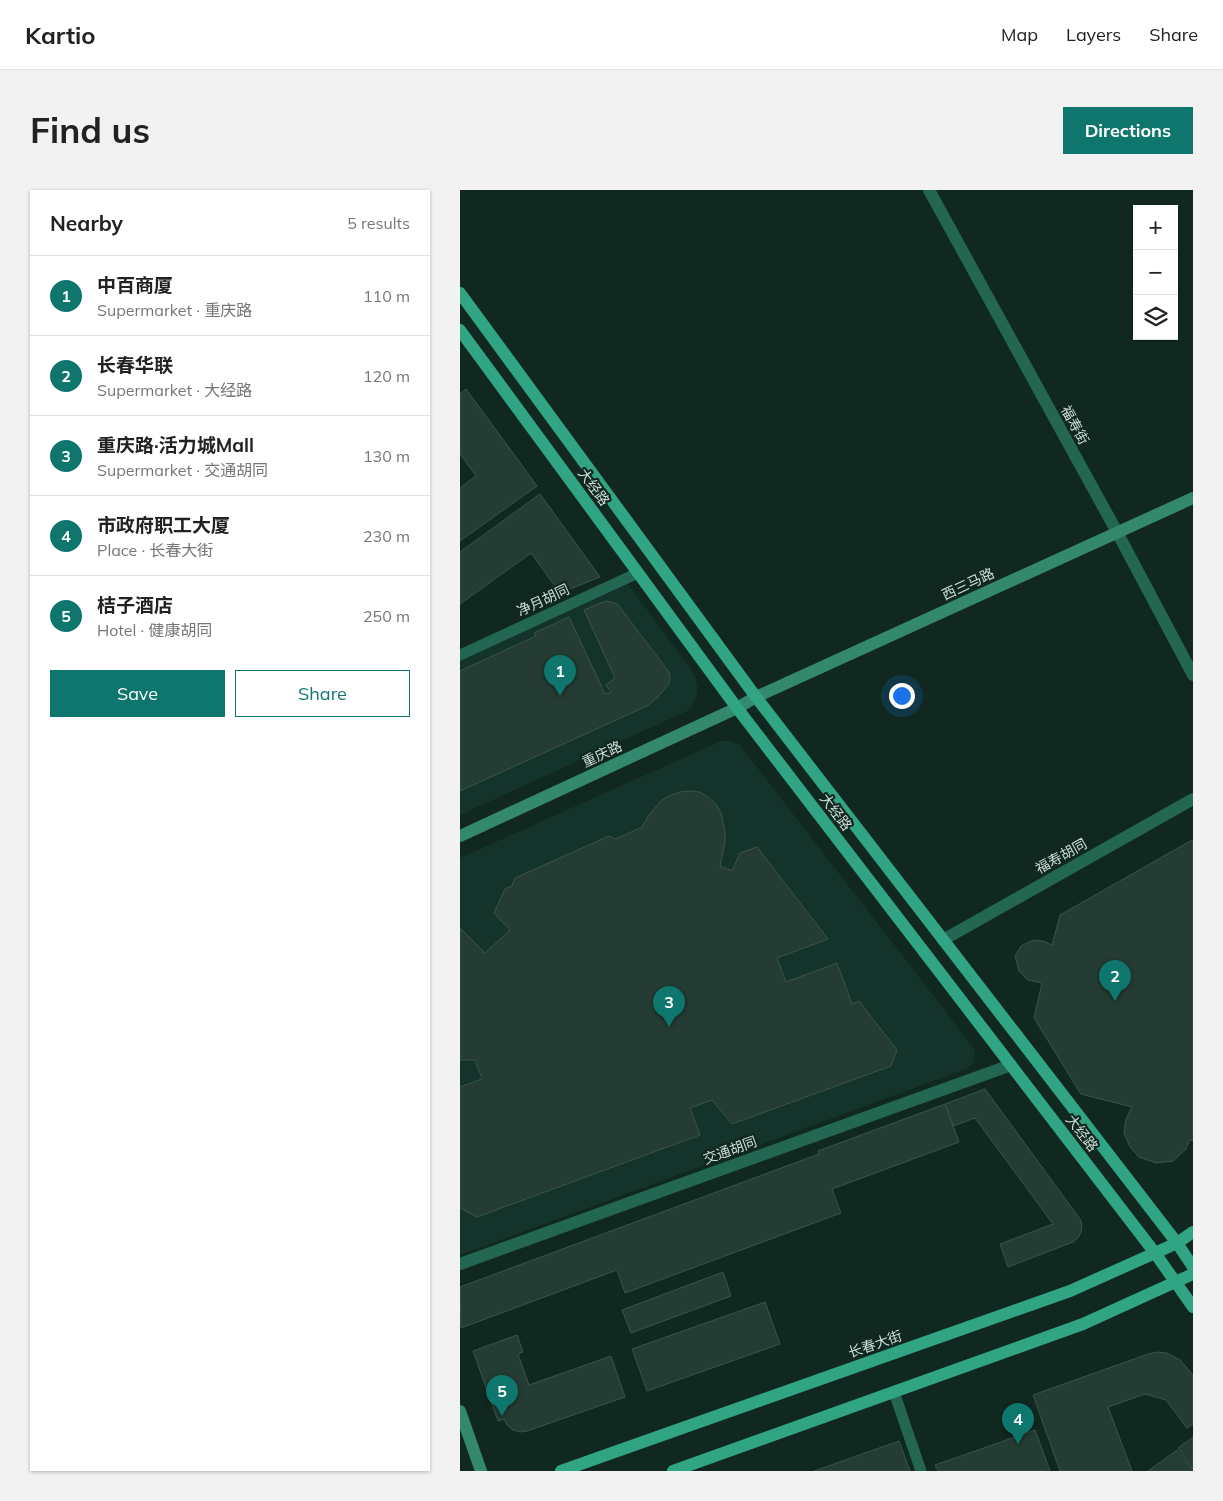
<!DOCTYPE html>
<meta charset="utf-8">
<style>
body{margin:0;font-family:Mulish,"Noto Sans SC",sans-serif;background:#f2f2f2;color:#222}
.controls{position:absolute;right:15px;top:15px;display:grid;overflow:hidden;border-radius:0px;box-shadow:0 1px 4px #0004}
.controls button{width:45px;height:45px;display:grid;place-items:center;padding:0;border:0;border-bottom:1px solid #e0e0e0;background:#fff;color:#222;font:25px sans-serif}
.you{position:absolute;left:441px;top:505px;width:18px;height:18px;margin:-12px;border:4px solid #fff;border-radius:50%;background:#1a73e8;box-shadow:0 0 0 8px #1a73e833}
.badge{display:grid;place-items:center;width:32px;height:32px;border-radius:50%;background:#0f766e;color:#fff;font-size:16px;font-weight:700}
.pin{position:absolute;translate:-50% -41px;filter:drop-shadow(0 1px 2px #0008)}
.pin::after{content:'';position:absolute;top:26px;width:18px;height:15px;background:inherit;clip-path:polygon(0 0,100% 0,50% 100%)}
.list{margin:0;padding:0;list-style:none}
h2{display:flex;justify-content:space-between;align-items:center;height:65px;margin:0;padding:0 20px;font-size:21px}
h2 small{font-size:16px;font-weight:400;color:#767676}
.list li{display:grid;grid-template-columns:32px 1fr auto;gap:15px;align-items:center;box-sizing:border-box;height:80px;padding:0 20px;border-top:1px solid #e0e0e0}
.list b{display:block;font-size:19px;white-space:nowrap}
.list p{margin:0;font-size:16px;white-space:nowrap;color:#767676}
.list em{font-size:16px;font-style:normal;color:#767676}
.actions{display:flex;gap:10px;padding:15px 20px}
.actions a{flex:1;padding:11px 0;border:1px solid #0f766e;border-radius:0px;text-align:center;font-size:18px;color:#0f766e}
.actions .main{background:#0f766e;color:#fff}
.icon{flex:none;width:28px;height:28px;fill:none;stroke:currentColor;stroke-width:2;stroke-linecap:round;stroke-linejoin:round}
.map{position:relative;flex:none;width:733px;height:1281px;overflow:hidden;border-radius:0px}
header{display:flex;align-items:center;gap:30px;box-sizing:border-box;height:70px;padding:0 25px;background:#fff;border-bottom:1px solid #e0e0e0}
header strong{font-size:24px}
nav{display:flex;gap:28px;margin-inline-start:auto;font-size:18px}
.intro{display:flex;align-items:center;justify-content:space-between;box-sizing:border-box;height:120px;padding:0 30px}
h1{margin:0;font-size:35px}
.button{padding:12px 22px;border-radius:0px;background:#0f766e;color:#fff;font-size:18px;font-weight:700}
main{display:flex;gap:30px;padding:0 30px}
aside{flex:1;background:#fff;border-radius:0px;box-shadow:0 1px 4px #0004}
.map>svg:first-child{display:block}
.built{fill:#14342b}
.building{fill:#243c33;stroke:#3b544b}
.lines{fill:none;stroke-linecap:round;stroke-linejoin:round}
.lane{stroke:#236652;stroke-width:11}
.street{stroke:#236652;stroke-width:12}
.secondary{stroke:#34886e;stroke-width:12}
.primary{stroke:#30a483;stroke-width:12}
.labels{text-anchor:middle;stroke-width:4.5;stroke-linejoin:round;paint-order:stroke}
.street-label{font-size:14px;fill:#d0ded9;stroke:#102820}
</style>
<header>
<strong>Kartio</strong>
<nav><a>Map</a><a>Layers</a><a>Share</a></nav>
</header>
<div class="intro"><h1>Find us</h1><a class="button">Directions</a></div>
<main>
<aside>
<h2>Nearby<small>5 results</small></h2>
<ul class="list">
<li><span class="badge">1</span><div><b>中百商厦</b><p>Supermarket · 重庆路</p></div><em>110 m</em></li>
<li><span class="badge">2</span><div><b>长春华联</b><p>Supermarket · 大经路</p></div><em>120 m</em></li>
<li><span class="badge">3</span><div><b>重庆路·活力城Mall</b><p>Supermarket · 交通胡同</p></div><em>130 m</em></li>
<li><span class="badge">4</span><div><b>市政府职工大厦</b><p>Place · 长春大街</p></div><em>230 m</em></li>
<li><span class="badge">5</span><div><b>桔子酒店</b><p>Hotel · 健康胡同</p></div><em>250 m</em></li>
</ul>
<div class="actions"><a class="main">Save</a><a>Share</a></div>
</aside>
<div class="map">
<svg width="733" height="1281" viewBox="0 0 733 1281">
<rect width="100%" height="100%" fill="#102820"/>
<g class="built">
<polygon points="168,394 233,482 238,496 237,504 232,516 227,521 0,625 0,471"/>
<polygon points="261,551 269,551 279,554 513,857 515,863 513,874 506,879 0,1065 0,668"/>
</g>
<g class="building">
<polygon points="6,199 77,296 0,351 0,298 16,286 0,264 0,204"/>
<polygon points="80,304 140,387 100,403 71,363 0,414 0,362"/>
<polygon points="146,411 155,413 159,416 209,482 210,489 209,494 198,507 187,516 0,601 0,481 76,446 74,443 109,427 145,504 151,502 146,495 155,488 124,420"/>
<polygon points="230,601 240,602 248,607 256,614 261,623 265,642 265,652 260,676 272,681 280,663 297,657 368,749 317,768 326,792 377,773 392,814 399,811 437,860 431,876 272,934 252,910 230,918 240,945 17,1027 0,1018 0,897 22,889 15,870 0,870 0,738 25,763 50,740 34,723 45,699 52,696 55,688 149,646 156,649 182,637 189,625 202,610 211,605 220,602"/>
<polygon points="732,650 733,650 733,951 730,950 725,960 713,971 696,973 679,967 670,957 664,943 666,929 672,917 621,904 574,828 582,793 568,790 559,781 555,766 561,756 573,750 583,751 592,755 600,725"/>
<polygon points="525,899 620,1029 622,1035 621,1042 618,1048 613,1052 548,1077 540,1054 593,1034 515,928 493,936 485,914"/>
<polygon points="485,914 499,952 372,999 381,1023 165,1103 157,1080 1,1138 0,1097 359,964 358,961"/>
<polygon points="263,1082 271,1106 171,1143 162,1120"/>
<polygon points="305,1112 320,1154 187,1201 172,1159"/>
<polygon points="57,1145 63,1162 58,1164 69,1195 151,1166 165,1207 67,1241 60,1242 53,1240 47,1235 44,1229 38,1231 13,1161"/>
<polygon points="697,1162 707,1163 720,1170 733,1185 733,1234 727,1238 706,1210 685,1204 648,1217 672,1281 600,1281 573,1205 688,1164"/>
<polygon points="575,1240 590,1281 478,1281 475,1275"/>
<polygon points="733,1247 733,1279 718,1258"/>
<polygon points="439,1251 450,1281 354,1281"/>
<polygon points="717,1260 733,1281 688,1281"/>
</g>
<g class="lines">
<g class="lane">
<polyline points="0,465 178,383"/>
<polyline points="434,1202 461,1281"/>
</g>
<g class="street">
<polyline points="469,0 657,342 733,485"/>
<polyline points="483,750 733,609"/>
<polyline points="0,1074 551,875"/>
</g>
<g class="secondary">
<polyline points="0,646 277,518 296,507 733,308"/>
<polyline points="0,1221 21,1281"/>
</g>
<g class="primary">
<polyline points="0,103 296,507 717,1053 733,1077"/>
<polyline points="0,140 277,518 695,1063 733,1117"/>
<polyline points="101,1281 610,1101 695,1063 717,1053 733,1042"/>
<polyline points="213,1281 623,1134 733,1084"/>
</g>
</g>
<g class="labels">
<g class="street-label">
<text transform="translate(615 235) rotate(61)" y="5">福寿街</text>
<text transform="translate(134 297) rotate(54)" y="5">大经路</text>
<text transform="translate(508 394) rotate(-25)" y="5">西三马路</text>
<text transform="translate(83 410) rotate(-25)" y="5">净月胡同</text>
<text transform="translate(142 564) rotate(-25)" y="5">重庆路</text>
<text transform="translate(376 622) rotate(53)" y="5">大经路</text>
<text transform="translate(601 666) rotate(-29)" y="5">福寿胡同</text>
<text transform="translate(622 943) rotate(52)" y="5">大经路</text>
<text transform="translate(270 960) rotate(-20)" y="5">交通胡同</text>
<text transform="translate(415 1154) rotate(-19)" y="5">长春大街</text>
</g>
</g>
</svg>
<div class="controls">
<button>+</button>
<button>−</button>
<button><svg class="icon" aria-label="layers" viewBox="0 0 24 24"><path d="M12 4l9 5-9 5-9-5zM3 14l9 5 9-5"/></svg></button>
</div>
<div class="you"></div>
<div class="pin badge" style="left:100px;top:506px">1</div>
<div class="pin badge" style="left:655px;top:811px">2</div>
<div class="pin badge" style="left:209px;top:837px">3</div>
<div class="pin badge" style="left:558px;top:1254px">4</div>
<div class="pin badge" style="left:42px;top:1226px">5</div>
</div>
</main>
